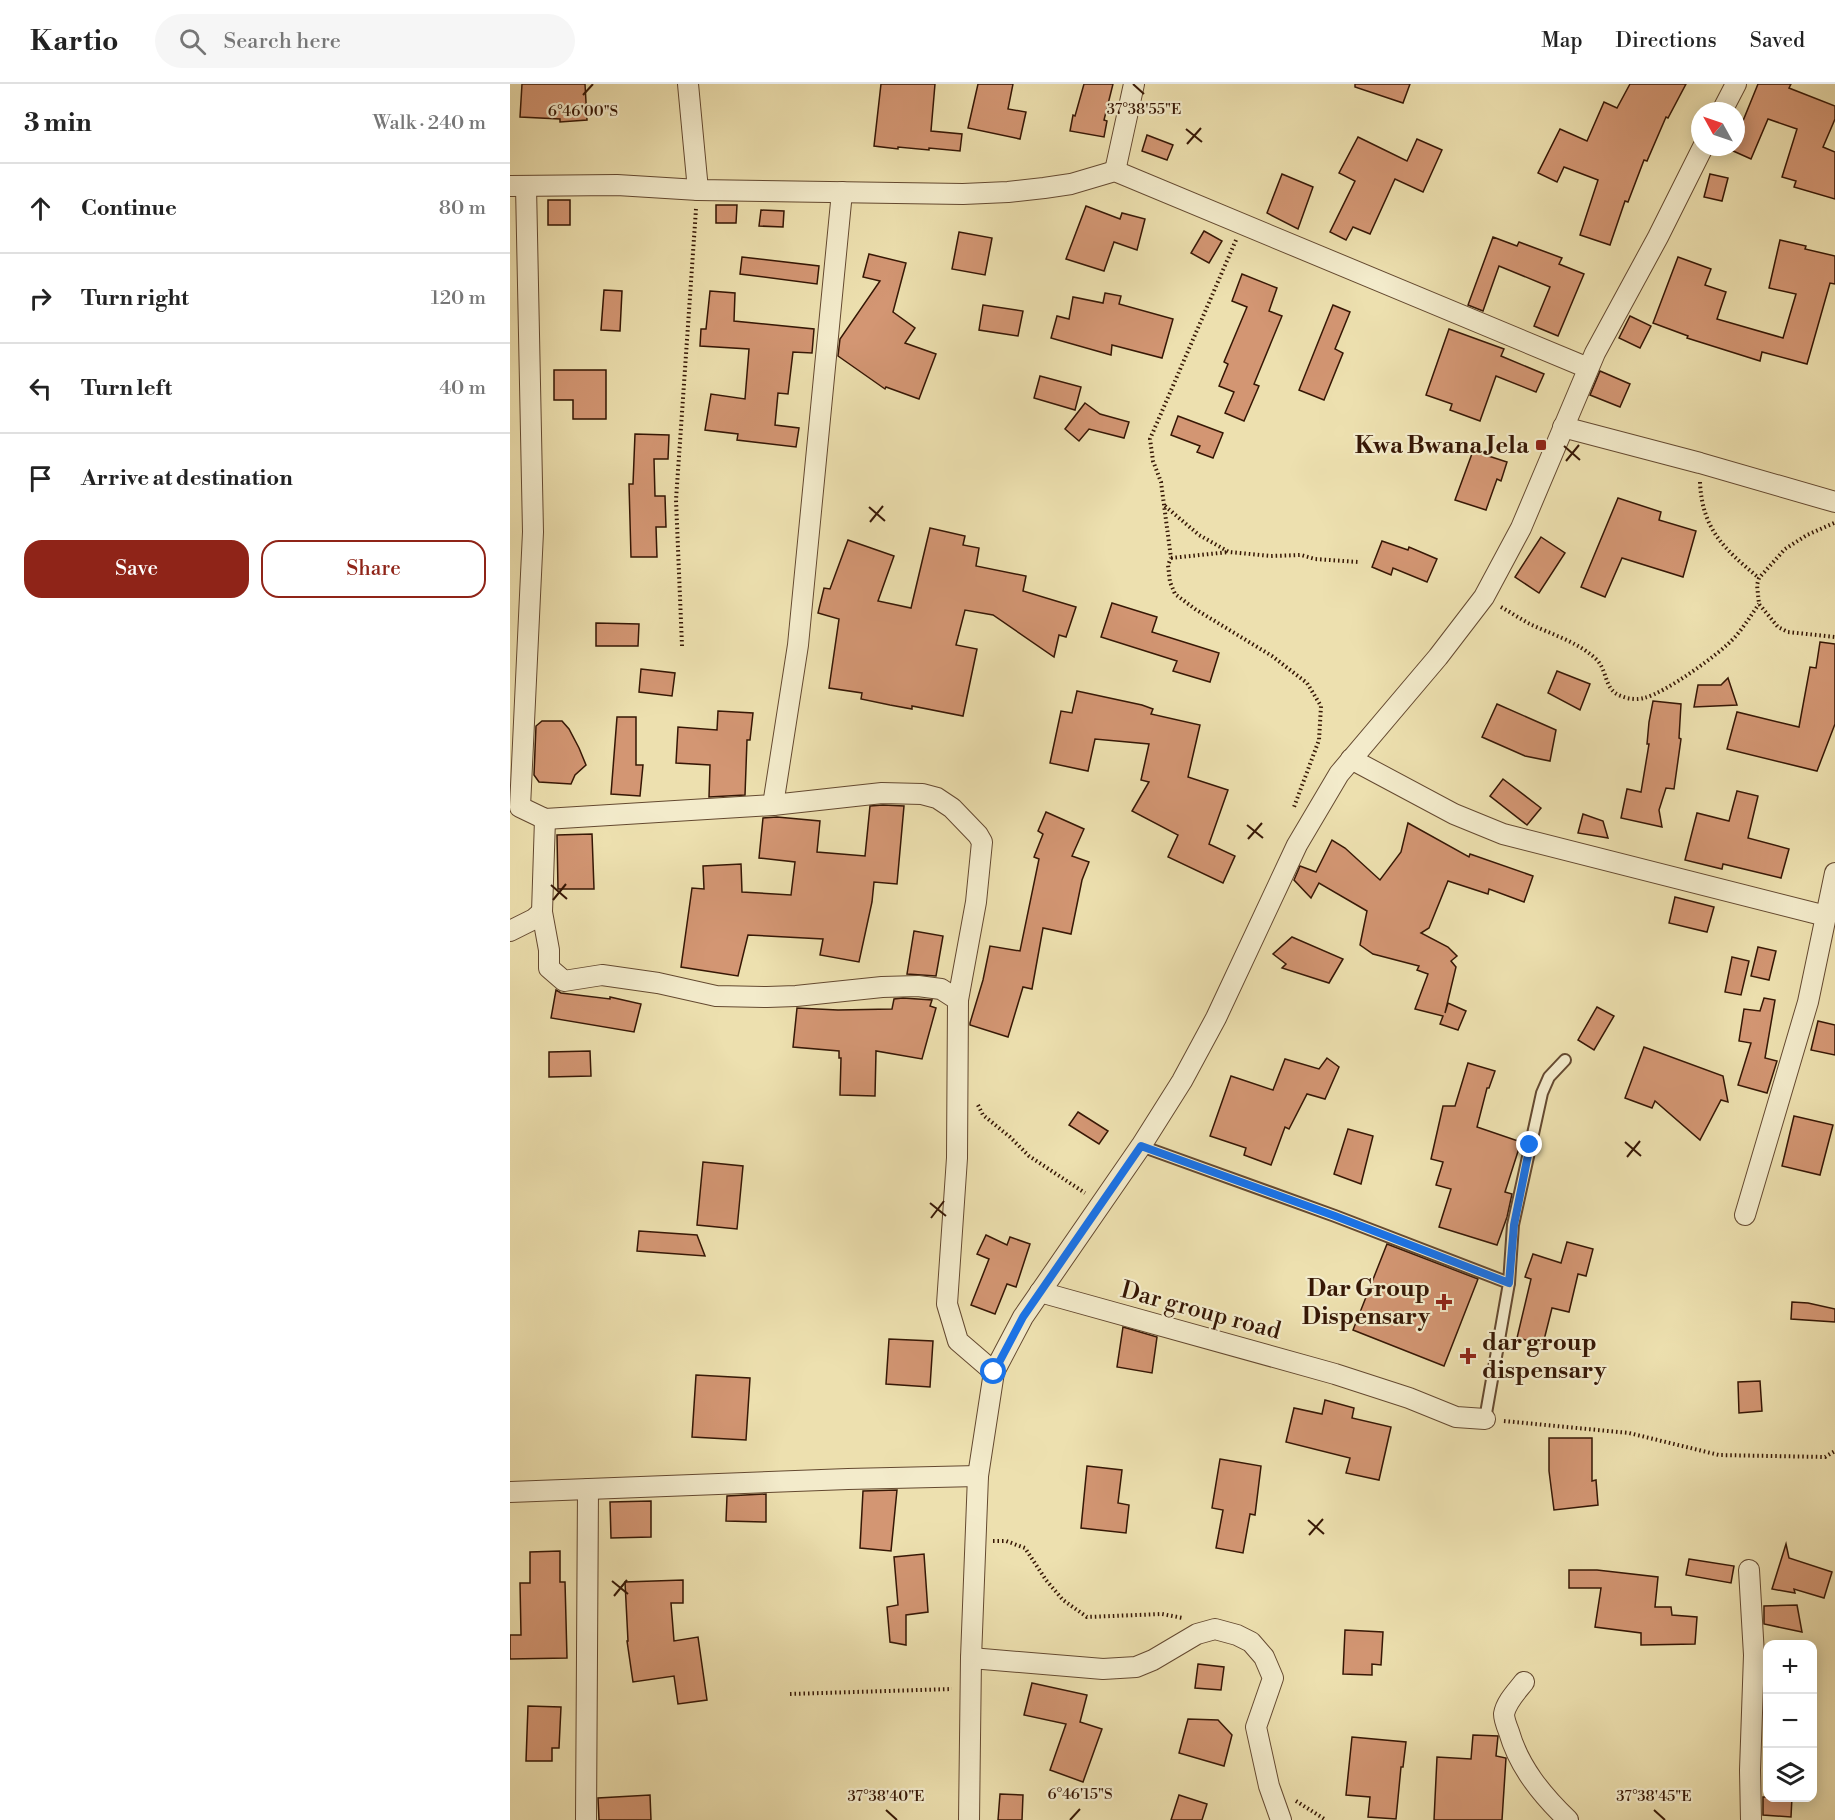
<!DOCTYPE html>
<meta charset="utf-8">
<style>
body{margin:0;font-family:"Libre Bodoni",serif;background:#f6f6f6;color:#222}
.controls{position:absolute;right:18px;bottom:18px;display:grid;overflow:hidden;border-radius:12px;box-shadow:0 3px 15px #0003}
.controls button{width:54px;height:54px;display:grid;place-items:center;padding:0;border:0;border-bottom:2px solid #e0e0e0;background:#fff;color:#222;font:30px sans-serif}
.compass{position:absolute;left:1181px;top:18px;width:54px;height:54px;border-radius:50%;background:#fff;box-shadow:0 3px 15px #0003;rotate:310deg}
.stop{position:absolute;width:18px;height:18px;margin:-14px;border:4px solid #1a73e8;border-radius:50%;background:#fff}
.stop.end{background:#1a73e8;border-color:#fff;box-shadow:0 2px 6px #0008}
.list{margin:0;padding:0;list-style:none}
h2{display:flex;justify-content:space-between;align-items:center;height:78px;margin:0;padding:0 24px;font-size:26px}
h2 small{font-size:20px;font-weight:400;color:#767676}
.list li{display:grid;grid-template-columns:39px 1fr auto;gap:18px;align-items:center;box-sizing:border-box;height:90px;padding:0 24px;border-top:2px solid #e0e0e0}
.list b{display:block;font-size:22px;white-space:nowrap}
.list em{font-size:20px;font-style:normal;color:#767676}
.actions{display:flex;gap:12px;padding:18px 24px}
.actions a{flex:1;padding:14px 0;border:2px solid #8f2418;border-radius:18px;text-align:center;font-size:21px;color:#8f2418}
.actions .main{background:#8f2418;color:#fff}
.icon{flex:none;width:33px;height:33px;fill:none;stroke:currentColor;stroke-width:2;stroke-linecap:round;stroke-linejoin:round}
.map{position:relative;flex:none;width:1325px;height:1736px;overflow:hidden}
header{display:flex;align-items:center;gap:36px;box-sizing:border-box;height:84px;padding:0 30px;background:#fff;border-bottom:2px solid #e0e0e0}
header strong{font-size:28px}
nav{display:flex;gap:33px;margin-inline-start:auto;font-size:21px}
.search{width:420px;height:54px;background:#f6f6f6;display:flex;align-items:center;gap:15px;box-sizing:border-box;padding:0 21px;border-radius:33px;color:#767676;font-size:22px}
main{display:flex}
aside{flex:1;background:#fff}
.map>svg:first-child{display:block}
.building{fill:#d39673;stroke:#361705;stroke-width:1.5}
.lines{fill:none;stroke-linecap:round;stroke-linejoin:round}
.service-casing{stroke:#644930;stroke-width:14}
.minor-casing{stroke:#644930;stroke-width:22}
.path{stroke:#361705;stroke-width:4;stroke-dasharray:1.5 3;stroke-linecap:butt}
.service{stroke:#f3ebcb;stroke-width:10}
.minor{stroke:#f3ebcb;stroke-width:20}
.route{stroke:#1a73e8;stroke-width:8}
.ticks{fill:none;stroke:#361705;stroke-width:2}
.poi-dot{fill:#8f2418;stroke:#f3ebcb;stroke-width:2}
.labels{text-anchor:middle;stroke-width:4.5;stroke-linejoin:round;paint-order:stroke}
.poi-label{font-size:24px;font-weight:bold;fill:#361705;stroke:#f3ebcb;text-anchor:end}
.street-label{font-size:24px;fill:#361705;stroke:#f3ebcb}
.ticks-label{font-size:15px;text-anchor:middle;fill:#361705;stroke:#f3ebcb;stroke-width:4.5;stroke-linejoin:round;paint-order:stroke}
</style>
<header>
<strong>Kartio</strong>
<div class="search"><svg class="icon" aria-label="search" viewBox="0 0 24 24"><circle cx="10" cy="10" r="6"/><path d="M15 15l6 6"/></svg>Search here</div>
<nav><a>Map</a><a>Directions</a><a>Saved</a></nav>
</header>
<main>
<aside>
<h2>3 min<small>Walk · 240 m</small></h2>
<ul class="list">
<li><svg class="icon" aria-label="ahead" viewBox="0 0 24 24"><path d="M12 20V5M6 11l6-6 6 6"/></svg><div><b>Continue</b></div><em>80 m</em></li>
<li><svg class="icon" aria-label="right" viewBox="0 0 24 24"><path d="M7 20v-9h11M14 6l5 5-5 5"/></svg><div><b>Turn right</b></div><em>120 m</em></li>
<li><svg class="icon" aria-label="left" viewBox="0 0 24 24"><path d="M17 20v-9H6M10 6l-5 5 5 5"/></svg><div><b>Turn left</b></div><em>40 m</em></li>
<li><svg class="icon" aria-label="arrive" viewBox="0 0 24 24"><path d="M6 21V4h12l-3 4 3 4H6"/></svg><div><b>Arrive at destination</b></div></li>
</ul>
<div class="actions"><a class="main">Save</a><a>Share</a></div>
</aside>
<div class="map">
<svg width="1325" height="1736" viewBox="0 0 1325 1736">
<rect width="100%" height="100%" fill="#ede0af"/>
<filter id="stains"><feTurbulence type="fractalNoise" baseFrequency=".00333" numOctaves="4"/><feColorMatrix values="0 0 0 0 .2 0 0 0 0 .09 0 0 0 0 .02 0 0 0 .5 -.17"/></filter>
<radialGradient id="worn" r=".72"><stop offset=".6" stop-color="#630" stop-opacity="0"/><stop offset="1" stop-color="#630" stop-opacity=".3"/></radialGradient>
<g class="building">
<polygon points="12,0 75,0 77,36 50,38 50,35 10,33"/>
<polygon points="371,0 425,0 421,47 452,50 450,67 419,64 419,66 388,63 388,65 364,62"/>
<polygon points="468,0 503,0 498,25 516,28 510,55 458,44"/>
<polygon points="574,0 603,0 594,36 597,37 594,53 560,47 563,31 565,32"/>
<polygon points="845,0 900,0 893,19 845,3"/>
<polygon points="1120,0 1176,0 1158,34 1156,33 1137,77 1134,76 1118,118 1115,117 1100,161 1070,151 1088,96 1054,83 1047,98 1028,89 1050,45 1077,57 1094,18 1107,24"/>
<polygon points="1248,0 1281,0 1279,4 1325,22 1325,35 1313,63 1325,68 1325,115 1284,103 1286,97 1272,93 1287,45 1258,35 1241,75 1221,66 1222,63 1226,63 1226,54"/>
<polygon points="637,51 663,61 657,76 632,67"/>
<polygon points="848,53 897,77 907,55 932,66 913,108 885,95 860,150 843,143 836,156 820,148 845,97 829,89"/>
<polygon points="772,90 803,103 788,145 757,129"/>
<polygon points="1200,90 1218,94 1212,117 1194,113"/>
<rect x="38" y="116" width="22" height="25"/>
<polygon points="206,121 227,121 226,139 206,139"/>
<polygon points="576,122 610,135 612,129 635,135 627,166 604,158 594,187 556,175"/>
<polygon points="251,126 274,127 273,143 249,142"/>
<polygon points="694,147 712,157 699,179 681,169"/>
<polygon points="449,148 482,154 475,191 442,185"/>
<polygon points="983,153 1007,162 1009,158 1052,174 1049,180 1074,190 1048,252 1024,242 1040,203 989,182 973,227 958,221"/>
<polygon points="1270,156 1296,162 1295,165 1325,172 1325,200 1320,199 1297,280 1252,268 1250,277 1177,254 1178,252 1143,239 1168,173 1201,185 1195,201 1216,208 1207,235 1273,254 1286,210 1259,204"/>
<polygon points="359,170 396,179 383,228 405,244 395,259 426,270 409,315 376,303 375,305 328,272 330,255 370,197 353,193"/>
<polygon points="232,173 309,182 307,200 230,190"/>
<polygon points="732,190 767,204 759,227 772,232 744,300 749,302 734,337 715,329 724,308 709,302 718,280 714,278 737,223 722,217"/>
<polygon points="94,206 112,207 110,247 91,246"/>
<polygon points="200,207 225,209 224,237 304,245 302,269 283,268 278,310 268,309 265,341 289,344 286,363 227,356 228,350 195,346 201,310 235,315 239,265 190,262 191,245 196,245"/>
<polygon points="595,209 611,212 609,220 663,235 652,274 602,261 601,271 541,254 547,232 559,235 563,213 593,219"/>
<polygon points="473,221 513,227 508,252 469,246"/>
<polygon points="823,221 840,228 825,265 833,269 814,316 789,306"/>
<polygon points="1120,232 1141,242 1130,264 1109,254"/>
<polygon points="939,245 994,265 991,272 1034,290 1026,308 986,292 970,337 940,326 942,320 916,311"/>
<polygon points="44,286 96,286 96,335 63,335 63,316 44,316"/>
<polygon points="1090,287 1120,300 1110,323 1080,311"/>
<polygon points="530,292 571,303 565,326 524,314"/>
<polygon points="575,319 590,330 619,338 614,354 579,345 569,357 555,345"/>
<polygon points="668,332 713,349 703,374 687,368 690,362 661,351"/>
<polygon points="125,350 159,351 158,375 144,375 145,412 155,412 156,443 146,443 147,473 121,473 119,400 123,400"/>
<polygon points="963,367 997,378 991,397 987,395 976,426 945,416"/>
<polygon points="1108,414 1151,428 1149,436 1186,447 1173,493 1112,474 1095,513 1071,503"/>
<polygon points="420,444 455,452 453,461 469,464 466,482 516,492 513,507 566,523 556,553 549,551 544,573 483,531 455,526 446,561 467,565 453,632 402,622 402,625 380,621 351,615 352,609 319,604 329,535 308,529 314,504 320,505 338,456 384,472 368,517 401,524"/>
<polygon points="1031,453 1055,469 1029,509 1005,493"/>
<polygon points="872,457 898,466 899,463 927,475 917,498 883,484 881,491 862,483"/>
<polygon points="602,519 647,533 642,548 709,569 700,598 663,587 667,577 591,553"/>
<polygon points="86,539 129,540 128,562 86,562"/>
<polygon points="1310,558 1325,560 1325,640 1307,687 1217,665 1227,628 1289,643 1300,583 1306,584"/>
<polygon points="131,585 165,589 162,612 129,608"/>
<polygon points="1047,587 1080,600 1070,626 1038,609"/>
<polygon points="1218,594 1227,621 1184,623 1188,601 1211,601"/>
<polygon points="567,607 632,621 643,625 641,630 690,641 678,693 718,706 699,760 725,772 713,799 658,773 668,751 622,727 639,698 631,696 639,660 585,655 578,687 540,679 551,627 562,629"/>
<polygon points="1143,617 1171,620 1169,654 1171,655 1164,705 1156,704 1149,726 1152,743 1111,734 1117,705 1131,708 1139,660 1137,660 1139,638"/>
<polygon points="987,620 1046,646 1040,677 1015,672 972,653"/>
<polygon points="208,627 243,629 240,656 237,656 235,711 199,713 200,681 166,679 168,643 207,646"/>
<polygon points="107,633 126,633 126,681 133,681 130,712 101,710"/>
<polygon points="32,637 52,637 59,645 69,664 76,681 65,691 61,700 29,698 24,691 26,642"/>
<polygon points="993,695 1031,724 1017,741 980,712"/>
<polygon points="1227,707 1248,712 1238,754 1279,765 1271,794 1213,780 1212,785 1175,776 1187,729 1219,737"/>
<polygon points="373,721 394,722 387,800 364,798 362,818 349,878 310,871 313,855 238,851 228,892 171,883 182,804 194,805 193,782 231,780 232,808 281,811 285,778 249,774 253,734 267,733 310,737 307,768 355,772 360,722"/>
<polygon points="536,728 574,745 562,772 579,778 572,796 561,850 533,844 522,905 513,903 498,953 460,941 460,939 473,896 480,862 510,867 529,775 524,773 533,750 528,747"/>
<polygon points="1073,730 1093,737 1098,754 1068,749"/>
<polygon points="898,739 959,773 960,770 1023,792 1014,818 979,805 978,810 938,797 919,844 911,849 938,863 947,872 941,877 946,883 935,929 938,919 956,927 948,946 930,940 933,932 905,925 918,890 907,886 909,882 863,870 850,861 857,827 809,799 801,814 784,796 790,782 806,788 822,756 835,764 870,796 891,768"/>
<polygon points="82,750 84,805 48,805 47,751"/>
<polygon points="1165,813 1204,823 1197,848 1159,839"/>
<polygon points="404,847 433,852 426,892 397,890"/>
<polygon points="782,853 833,875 819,899 772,884 776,880 763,870"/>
<polygon points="1248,863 1266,867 1259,896 1241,892"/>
<polygon points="1222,873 1239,877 1231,911 1215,908"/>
<polygon points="46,906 51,909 100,915 100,913 131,920 124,948 41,934"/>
<polygon points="393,914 422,916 420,922 426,924 412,975 366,967 365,1012 330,1011 331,974 329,974 329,967 283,963 287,924 328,926 382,925 384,915"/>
<polygon points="1254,914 1265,916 1255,974 1267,977 1257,1009 1228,1001 1241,959 1229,957 1234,925 1250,927"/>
<polygon points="1087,923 1104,932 1084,966 1068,956"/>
<polygon points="1308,937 1325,941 1325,971 1301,966"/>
<polygon points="1134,963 1213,992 1218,1018 1211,1016 1190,1056 1145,1017 1142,1024 1115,1014"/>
<polygon points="80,967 81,992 39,993 39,968"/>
<polygon points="817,974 829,983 815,1015 797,1010 779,1045 775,1043 761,1081 734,1071 736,1064 700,1052 721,992 763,1006 775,975 809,985"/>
<polygon points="958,979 985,987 979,1004 977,1004 967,1043 1011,1058 995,1108 1002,1110 997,1133 987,1161 929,1143 941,1105 926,1101 933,1078 921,1075 933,1022 945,1022"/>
<polygon points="568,1028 598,1047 589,1060 559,1041"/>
<polygon points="1284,1032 1323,1041 1310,1091 1272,1082"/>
<polygon points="838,1045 863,1052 851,1100 824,1090"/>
<polygon points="193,1078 233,1082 227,1145 187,1141"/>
<polygon points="129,1147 187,1151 195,1172 127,1167"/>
<polygon points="476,1151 497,1161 500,1153 520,1160 506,1203 497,1200 485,1230 461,1221 479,1175 467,1170"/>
<polygon points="1057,1158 1083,1165 1076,1192 1068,1190 1059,1228 1042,1224 1033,1260 1007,1254 1021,1195 1015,1193 1023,1170 1051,1179"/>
<polygon points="877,1160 968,1195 934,1282 843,1246"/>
<polygon points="1282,1218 1298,1219 1325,1225 1325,1238 1281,1235"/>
<polygon points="613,1243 647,1253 642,1289 607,1283"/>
<polygon points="379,1255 423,1257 420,1303 376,1300"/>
<polygon points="186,1291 240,1294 236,1356 182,1353"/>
<polygon points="1250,1297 1252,1327 1229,1329 1228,1298"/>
<polygon points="815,1316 844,1324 842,1334 881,1343 869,1396 836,1389 840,1374 776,1358 784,1324 812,1330"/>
<polygon points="1039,1354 1082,1354 1082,1397 1086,1396 1088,1421 1044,1426 1039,1387"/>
<polygon points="710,1375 751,1382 745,1431 740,1430 733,1469 706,1464 713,1426 702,1424"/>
<polygon points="577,1382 612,1386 608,1419 619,1421 616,1449 571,1444"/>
<polygon points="387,1406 381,1467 350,1464 353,1407"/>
<polygon points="256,1410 256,1438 216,1437 217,1412"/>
<polygon points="141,1417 141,1453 101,1454 100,1418"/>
<polygon points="1276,1460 1279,1474 1322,1488 1314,1514 1284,1505 1285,1509 1262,1505"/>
<polygon points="50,1467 50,1498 55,1498 57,1574 0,1575 0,1551 11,1551 10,1499 20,1499 20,1468"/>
<polygon points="414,1470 418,1528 396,1531 396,1561 380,1558 377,1523 388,1521 384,1473"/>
<polygon points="1179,1475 1224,1482 1221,1499 1176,1491"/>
<polygon points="1059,1486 1087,1486 1148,1493 1145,1523 1161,1523 1162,1531 1187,1533 1185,1560 1131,1561 1131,1549 1085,1543 1091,1504 1059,1504"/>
<polygon points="173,1496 173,1519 161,1519 164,1557 188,1553 197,1616 168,1620 164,1592 123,1598 117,1557 118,1557 115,1498"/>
<polygon points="1287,1521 1292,1548 1254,1540 1254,1522"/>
<polygon points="835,1546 873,1548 871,1581 862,1580 862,1591 833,1590"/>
<polygon points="688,1580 714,1583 711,1606 685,1604"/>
<polygon points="522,1599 577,1611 570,1638 592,1645 573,1698 540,1686 556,1640 514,1631"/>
<polygon points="18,1622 51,1623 49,1664 42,1664 42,1677 16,1677"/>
<polygon points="678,1635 708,1636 722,1651 714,1682 669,1669"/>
<polygon points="963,1651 988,1652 986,1672 996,1674 992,1736 924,1736 927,1673 961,1675"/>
<polygon points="842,1653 896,1658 893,1683 891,1683 886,1735 858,1733 860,1713 836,1711"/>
<polygon points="490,1710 513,1711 512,1736 488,1736"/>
<polygon points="140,1711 141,1736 89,1736 88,1714"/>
<polygon points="669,1711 697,1720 692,1736 661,1736"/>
<polygon points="1253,1713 1282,1713 1281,1733 1253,1731"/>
</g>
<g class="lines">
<defs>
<g id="service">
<polyline points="631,1062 825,1132 999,1199 975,1335"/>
<polyline points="999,1199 1003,1141 1032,1009 1039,993 1055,976"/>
</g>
<g id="minor">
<polyline points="178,0 188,106"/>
<polyline points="1212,27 1226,0"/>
<polyline points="605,87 624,0"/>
<polyline points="0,102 107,101 188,106 453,110 498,108 534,104 561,100 605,87 1078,284"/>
<polyline points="16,102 23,448 10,723 35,735 263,721 372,709 412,710 427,714 442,724 468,751 472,758 466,818 448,916"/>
<polyline points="1053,343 1190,379 1325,418"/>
<polyline points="841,675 944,730 993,750 1316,832"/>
<polyline points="263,721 288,561 332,108"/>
<polyline points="35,735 32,828 39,866 39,884 54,897 92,891 148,899 206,912 257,913 286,912 372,903 408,902 431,905 448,916 447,1074 437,1220 448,1257 484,1288"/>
<polyline points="0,847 24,835 32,828"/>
<polyline points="1235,1131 1298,918 1325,789"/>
<polyline points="530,1208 825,1290 899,1314 946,1333 975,1335"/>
<polyline points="0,1408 338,1395 468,1392"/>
<polyline points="1239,1486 1244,1571 1240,1686 1241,1736"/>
<polyline points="461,1574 593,1585 626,1583 643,1576 687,1550 705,1545 727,1551 741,1558 754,1573 763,1594 746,1643 759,1702 771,1736"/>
<path d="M1014 1598C1007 1607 996 1618 994 1630 994 1635 997 1643 999 1648 1009 1683 1032 1711 1058 1736"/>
<polyline points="76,1736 78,1405"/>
<polyline points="459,1736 461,1574 468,1392 484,1288 513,1233 631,1062 672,997 706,934 787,761 829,690 928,573 974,513 1011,444 1085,269 1148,153 1193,63"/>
</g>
</defs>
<use href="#service" class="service-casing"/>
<use href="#minor" class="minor-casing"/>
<g class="path">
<polyline points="726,156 640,355 643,377 651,398 661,474 658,481 660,498 665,510 685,525 762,572 797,599 811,622 809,656 784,723"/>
<path d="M1190 398C1192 445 1214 465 1249 494"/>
<polyline points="655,422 689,451 719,468 761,472 791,471 805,475 848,478"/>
<polyline points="1324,439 1297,451 1275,465 1249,494 1247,501 1249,520 1268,543 1278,548 1325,553"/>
<polyline points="661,474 719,468"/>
<path d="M991 523C1000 528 1009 534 1018 539 1040 550 1069 558 1087 576 1098 588 1094 606 1111 612 1118 615 1127 616 1134 614 1155 609 1210 570 1225 553 1234 543 1241 531 1249 520"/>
<polyline points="172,562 166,416 186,125"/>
<polyline points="468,1021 473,1031 500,1053 519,1072 575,1109"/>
<polyline points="994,1337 1119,1349 1209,1371 1315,1373 1325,1367"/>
<polyline points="483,1457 496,1457 515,1464 536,1496 553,1516 577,1533 652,1530 673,1534"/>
<polyline points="280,1610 442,1605"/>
<polyline points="786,1717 816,1736"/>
</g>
<use href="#service" class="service"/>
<use href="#minor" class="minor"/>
</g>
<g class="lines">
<polyline class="route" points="484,1288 513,1233 631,1062 825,1132 999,1199 1004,1141 1020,1061"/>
</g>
<path class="ticks" d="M623 0 634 10M73 11 83 0M676 45 692 58M677 60 691 44M1054 362 1070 376M1056 377 1069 361M359 423 375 437M360 438 373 422M737 741 753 754M738 755 752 739M41 801 57 815M43 816 56 800M1115 1058 1131 1072M1117 1073 1130 1057M420 1119 436 1132M421 1134 434 1117M798 1436 814 1450M799 1451 813 1435M102 1497 118 1510M104 1512 117 1496M376 1726 387 1736M1144 1726 1155 1736M560 1736 570 1725"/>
<g class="poi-dot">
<rect x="1025" y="355" width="12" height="12" rx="3"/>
<path d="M931 1209h6v6h6v6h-6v6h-6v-6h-6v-6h6z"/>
<path d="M955 1263h6v6h6v6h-6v6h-6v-6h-6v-6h6z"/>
</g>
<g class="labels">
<g class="poi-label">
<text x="1019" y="369">Kwa Bwana Jela</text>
<text x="920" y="1212">Dar Group<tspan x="920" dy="28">Dispensary</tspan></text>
<text x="972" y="1266" text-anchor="start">dar group<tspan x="972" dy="28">dispensary</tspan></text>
</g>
<g class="street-label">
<text transform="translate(691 1226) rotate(15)" y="8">Dar group road</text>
</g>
</g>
<g class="ticks-label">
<text x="634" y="30">37°38'55"E</text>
<text x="73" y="32">6°46'00"S</text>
<text x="570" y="1715">6°46'15"S</text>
<text x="376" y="1717">37°38'40"E</text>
<text x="1144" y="1717">37°38'45"E</text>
</g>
<rect width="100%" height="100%" filter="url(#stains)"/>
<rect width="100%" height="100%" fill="url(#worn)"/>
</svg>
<div class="controls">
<button>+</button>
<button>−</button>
<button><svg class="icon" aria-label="layers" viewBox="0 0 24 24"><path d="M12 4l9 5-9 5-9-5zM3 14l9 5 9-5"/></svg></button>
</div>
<svg class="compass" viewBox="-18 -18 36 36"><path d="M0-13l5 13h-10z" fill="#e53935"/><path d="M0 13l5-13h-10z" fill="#767676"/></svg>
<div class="stop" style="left:484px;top:1288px"></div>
<div class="stop end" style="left:1020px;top:1061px"></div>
</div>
</main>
